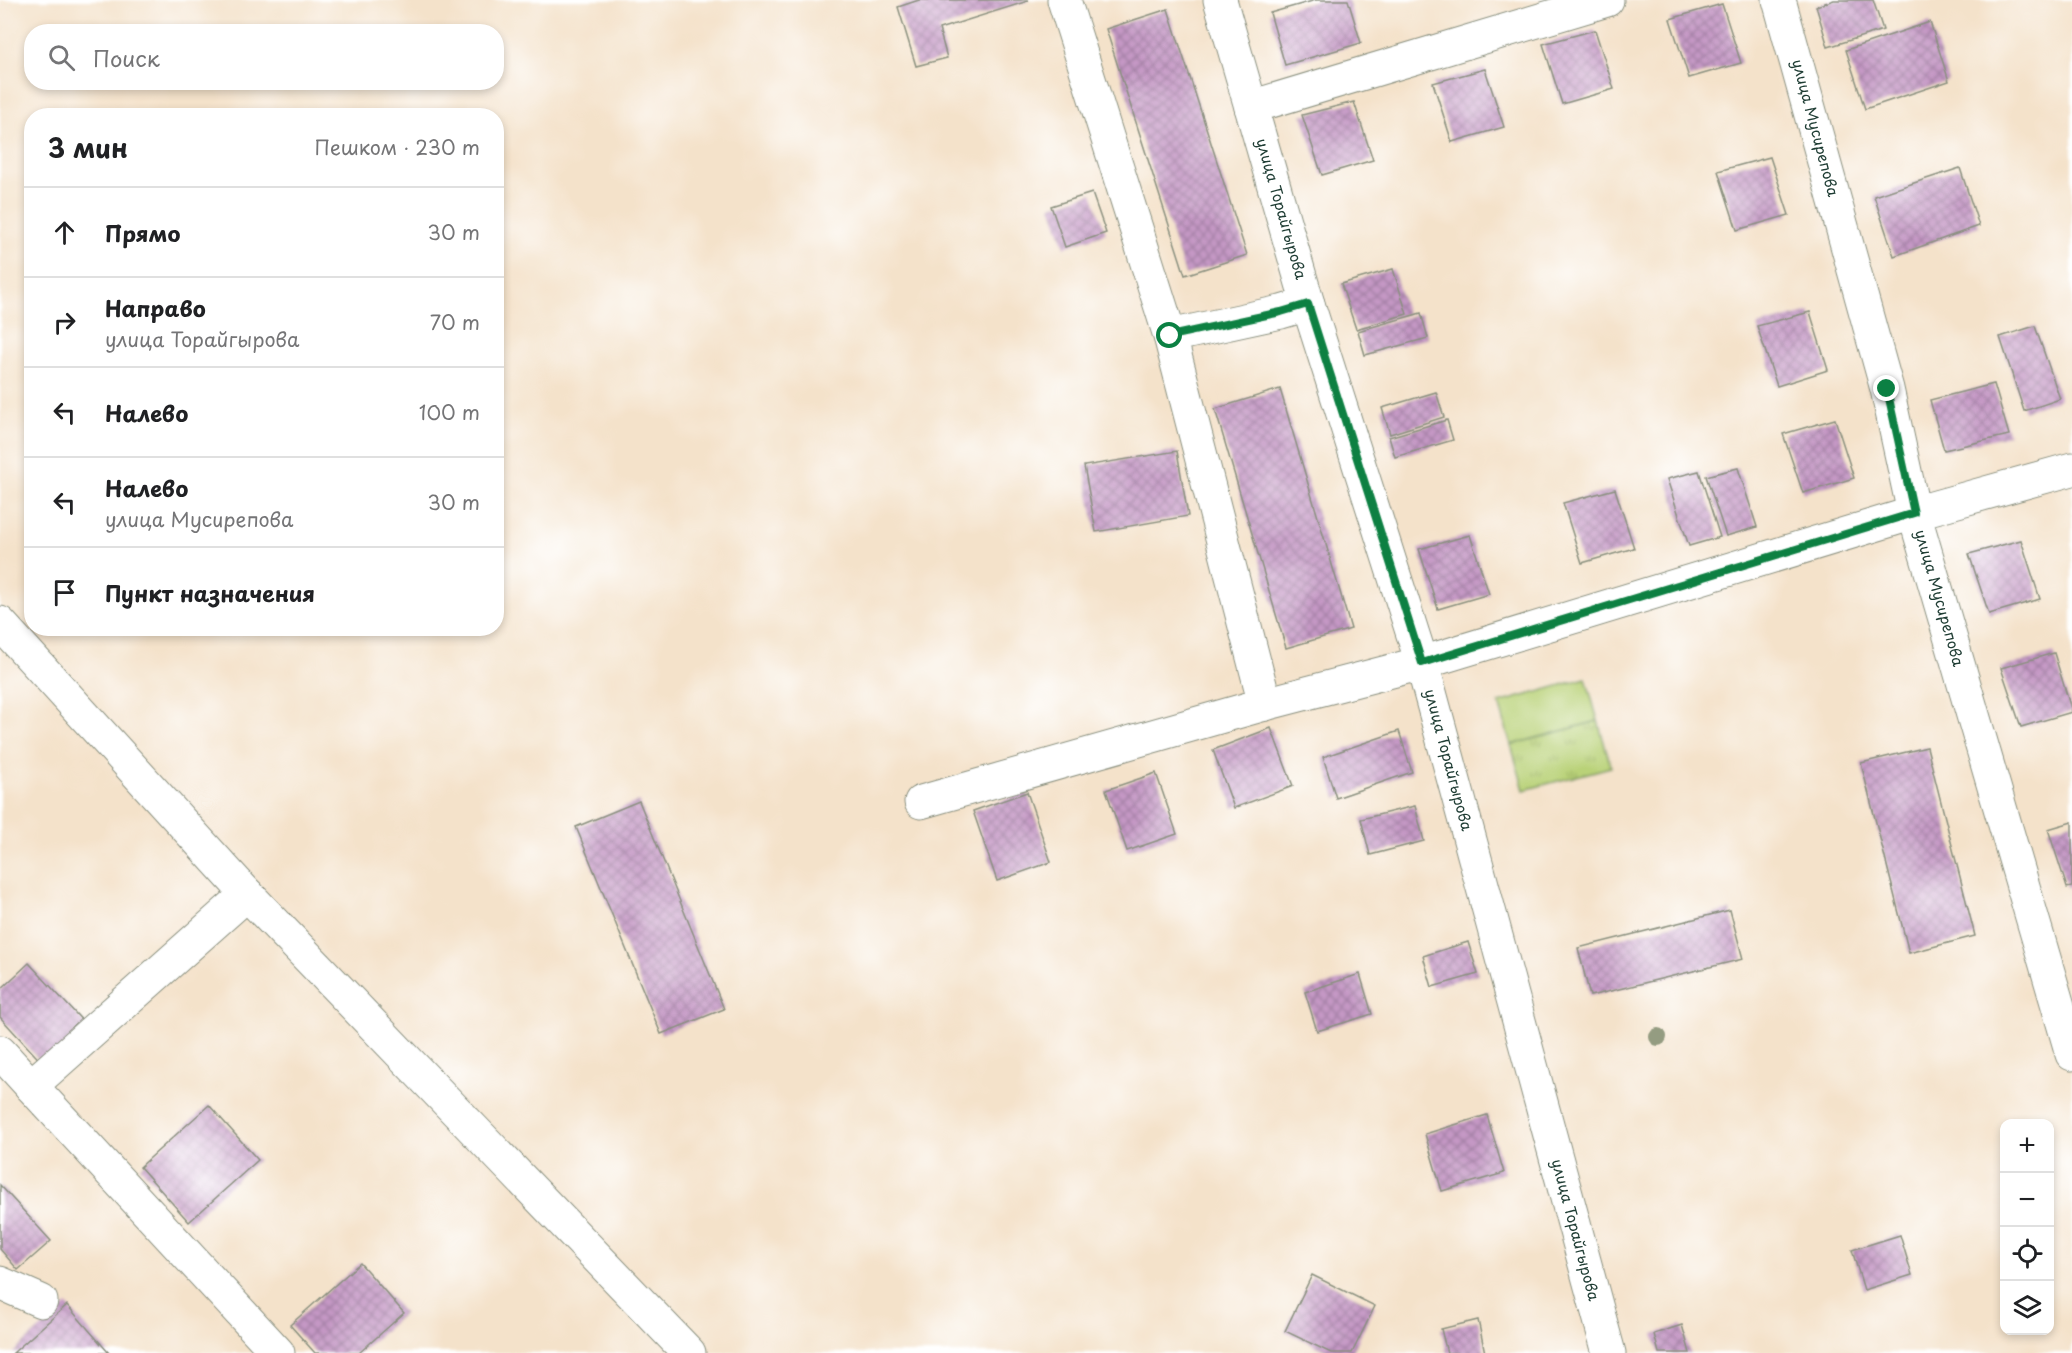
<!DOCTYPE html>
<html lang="ru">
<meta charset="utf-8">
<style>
body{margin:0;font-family:"Playpen Sans",sans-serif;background:#f2f2f2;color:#202124}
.controls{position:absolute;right:18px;bottom:18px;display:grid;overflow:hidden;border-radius:12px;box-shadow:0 3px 9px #0003}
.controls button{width:54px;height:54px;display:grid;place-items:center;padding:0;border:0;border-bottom:2px solid #e0e0e0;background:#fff;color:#202124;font:30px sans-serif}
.stop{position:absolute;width:18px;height:18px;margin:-14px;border:4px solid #0b8043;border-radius:50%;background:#fff}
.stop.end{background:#0b8043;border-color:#fff;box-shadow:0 2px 6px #0008}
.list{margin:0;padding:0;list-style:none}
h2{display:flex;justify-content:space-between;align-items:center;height:78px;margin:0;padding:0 24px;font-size:26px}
h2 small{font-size:20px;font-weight:400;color:#757577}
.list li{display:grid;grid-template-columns:39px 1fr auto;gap:18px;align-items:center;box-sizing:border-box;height:90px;padding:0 24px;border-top:2px solid #e0e0e0}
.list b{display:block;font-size:22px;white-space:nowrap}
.list p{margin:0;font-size:20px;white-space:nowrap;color:#757577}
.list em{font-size:20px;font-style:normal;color:#757577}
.icon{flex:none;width:33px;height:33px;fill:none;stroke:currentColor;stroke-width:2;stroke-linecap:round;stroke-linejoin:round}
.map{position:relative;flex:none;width:2072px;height:1353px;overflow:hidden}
.search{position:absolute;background:#fff;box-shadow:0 3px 9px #0003;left:24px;top:24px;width:480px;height:66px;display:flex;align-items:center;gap:15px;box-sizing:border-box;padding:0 21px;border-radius:24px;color:#757577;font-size:22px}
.panel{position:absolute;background:#fff;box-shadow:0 3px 9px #0003;left:24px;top:108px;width:480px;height:528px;border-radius:24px}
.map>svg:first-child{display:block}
.green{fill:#b9d278;stroke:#6c8856;stroke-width:1.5}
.park{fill:url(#park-tufts);stroke:#6c8856;stroke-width:1.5}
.building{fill:url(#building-cross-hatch)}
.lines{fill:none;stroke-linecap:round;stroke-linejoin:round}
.street-casing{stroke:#8a907f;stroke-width:35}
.secondary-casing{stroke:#8a907f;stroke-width:35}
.street{stroke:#fff;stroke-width:33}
.secondary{stroke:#fff;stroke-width:33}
.tree{fill:#949c81}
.route{stroke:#0b8043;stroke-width:8}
.labels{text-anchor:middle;stroke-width:4.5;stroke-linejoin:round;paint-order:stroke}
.street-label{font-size:15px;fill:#1f3d34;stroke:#fff}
</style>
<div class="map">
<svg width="2072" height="1353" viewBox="0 0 2072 1353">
<defs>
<pattern id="park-tufts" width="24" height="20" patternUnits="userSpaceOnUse" patternTransform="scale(1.5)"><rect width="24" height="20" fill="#b9d278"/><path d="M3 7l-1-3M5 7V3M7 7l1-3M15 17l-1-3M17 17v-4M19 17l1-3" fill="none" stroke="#9fb568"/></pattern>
<pattern id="building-cross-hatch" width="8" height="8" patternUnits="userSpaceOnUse" patternTransform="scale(1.5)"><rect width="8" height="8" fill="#c598c5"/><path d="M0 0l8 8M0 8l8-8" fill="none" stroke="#9f7da1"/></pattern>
</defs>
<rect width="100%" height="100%" fill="#fff"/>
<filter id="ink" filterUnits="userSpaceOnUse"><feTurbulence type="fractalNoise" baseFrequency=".0167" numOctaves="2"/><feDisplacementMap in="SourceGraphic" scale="12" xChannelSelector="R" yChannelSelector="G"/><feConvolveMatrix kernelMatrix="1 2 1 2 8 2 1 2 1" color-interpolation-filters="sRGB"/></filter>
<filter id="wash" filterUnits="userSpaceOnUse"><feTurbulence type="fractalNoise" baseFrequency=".008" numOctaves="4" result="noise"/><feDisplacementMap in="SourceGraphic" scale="24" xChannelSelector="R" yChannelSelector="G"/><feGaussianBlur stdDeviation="1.35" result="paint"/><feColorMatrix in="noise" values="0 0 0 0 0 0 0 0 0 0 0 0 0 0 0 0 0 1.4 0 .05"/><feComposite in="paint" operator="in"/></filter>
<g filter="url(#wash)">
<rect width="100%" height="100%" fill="#f4e2ca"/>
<polygon class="green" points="1586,678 1598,721 1511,745 1499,703"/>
<polygon class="park" points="1598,721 1611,767 1524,790 1511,745"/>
<g id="blocks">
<g class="building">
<polygon points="919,0 1028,0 1028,1 939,29 947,58 916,66 898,7"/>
<polygon points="1316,0 1348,0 1361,43 1285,65 1270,13"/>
<polygon points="1834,0 1873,0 1883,30 1828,47 1816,6"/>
<polygon points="1722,4 1741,63 1689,78 1670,19"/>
<polygon points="1168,9 1247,255 1185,275 1106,29"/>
<polygon points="1930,22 1949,81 1865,109 1846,50"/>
<polygon points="1595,30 1614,89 1562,104 1543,44"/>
<polygon points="1485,69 1504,127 1452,142 1433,83"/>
<polygon points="1354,102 1373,160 1322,175 1302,115"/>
<polygon points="1770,157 1789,215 1737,230 1718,171"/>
<polygon points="1960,168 1979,226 1894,256 1874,196"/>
<polygon points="1092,193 1106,233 1065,247 1051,206"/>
<polygon points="1393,269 1407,314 1356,329 1341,284"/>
<polygon points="1810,312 1828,370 1777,386 1757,326"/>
<polygon points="1421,313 1428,338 1365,355 1358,331"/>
<polygon points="2035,326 2060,399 2024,411 2000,337"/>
<polygon points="1994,384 2009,435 1944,450 1930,400"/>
<polygon points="1280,389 1351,629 1286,648 1215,409"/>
<polygon points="1436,392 1444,417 1390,434 1382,408"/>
<polygon points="1835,419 1854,478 1803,493 1783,434"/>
<polygon points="1447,420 1453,440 1395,457 1389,437"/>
<polygon points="1177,451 1188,516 1096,532 1084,466"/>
<polygon points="1738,468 1757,527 1726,536 1706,476"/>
<polygon points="1699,471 1720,537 1689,546 1667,479"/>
<polygon points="1615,489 1634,548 1582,563 1563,503"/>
<polygon points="1470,535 1489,594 1438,609 1419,549"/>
<polygon points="2021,540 2040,599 1989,614 1969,554"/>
<polygon points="2054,653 2072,712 2021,727 2001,668"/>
<polygon points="1271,728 1293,786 1234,808 1213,750"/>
<polygon points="1399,731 1412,772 1336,798 1323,757"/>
<polygon points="1927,747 1975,936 1909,953 1861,763"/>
<polygon points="1156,773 1177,834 1127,851 1106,790"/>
<polygon points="1027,792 1051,862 997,881 973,811"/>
<polygon points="639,801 724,1009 661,1034 576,827"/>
<polygon points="1415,806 1424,841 1370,855 1361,819"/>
<polygon points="2072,822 2072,887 2067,888 2048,829"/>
<polygon points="1730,910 1743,959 1590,996 1578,948"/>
<polygon points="1468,942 1478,974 1432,987 1423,956"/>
<polygon points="29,963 88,1027 45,1066 0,1017 0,990"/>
<polygon points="1360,974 1372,1014 1317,1031 1305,992"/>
<polygon points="209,1105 258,1160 189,1222 140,1167"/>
<polygon points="1487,1115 1504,1173 1442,1191 1425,1134"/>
<polygon points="0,1185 51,1241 18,1270 0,1249"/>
<polygon points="1900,1235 1912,1275 1864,1290 1852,1250"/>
<polygon points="360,1263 404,1313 359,1353 315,1353 290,1325"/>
<polygon points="1312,1275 1375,1306 1352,1353 1331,1353 1285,1331"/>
<polygon points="67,1305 109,1353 13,1353"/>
<polygon points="1478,1320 1485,1353 1447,1353 1441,1329"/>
<polygon points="1682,1325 1690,1353 1659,1353 1654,1334"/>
</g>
</g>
</g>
<g filter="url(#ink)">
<use href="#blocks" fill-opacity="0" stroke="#8a907f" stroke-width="1.5"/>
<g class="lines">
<defs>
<g id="street">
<polyline points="1064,0 1170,336 1265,704"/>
<polyline points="1220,0 1308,304 1422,663 1609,1353"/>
<polyline points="1779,0 1887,389 1914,513 2072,1054"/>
<polyline points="1251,107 1607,0"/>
<polyline points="1170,336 1281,312 1308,304"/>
<polyline points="921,802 1265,704 1422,663 1914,513 2072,469"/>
<polyline points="0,1052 31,1086 247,894"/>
<polyline points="31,1086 278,1353"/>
<polyline points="0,1283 41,1301"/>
</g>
<polyline id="secondary" points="0,623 247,894 689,1353"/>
</defs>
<use href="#street" class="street-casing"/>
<use href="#secondary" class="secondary-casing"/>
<use href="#street" class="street"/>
<use href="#secondary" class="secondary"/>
</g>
<circle class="tree" cx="1658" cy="1037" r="9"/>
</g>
<g class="lines" filter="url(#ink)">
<polyline class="route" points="1170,336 1281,312 1308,304 1422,663 1914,513 1887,389"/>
</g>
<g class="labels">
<g class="street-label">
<text transform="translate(1815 128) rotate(75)" y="5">улица Мусирепова</text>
<text transform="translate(1281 209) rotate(74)" y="5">улица Торайгырова</text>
<text transform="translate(1939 598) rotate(74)" y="5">улица Мусирепова</text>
<text transform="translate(1448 760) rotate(75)" y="5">улица Торайгырова</text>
<text transform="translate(1575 1230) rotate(75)" y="5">улица Торайгырова</text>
</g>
</g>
</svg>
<div class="controls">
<button>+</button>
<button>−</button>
<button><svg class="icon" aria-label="locate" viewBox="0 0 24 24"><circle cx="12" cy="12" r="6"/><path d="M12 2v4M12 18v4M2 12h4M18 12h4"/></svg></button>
<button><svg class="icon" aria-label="layers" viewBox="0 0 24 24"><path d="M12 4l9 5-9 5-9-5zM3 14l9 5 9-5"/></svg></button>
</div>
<div class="stop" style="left:1170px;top:336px"></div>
<div class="stop end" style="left:1887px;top:389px"></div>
<div class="search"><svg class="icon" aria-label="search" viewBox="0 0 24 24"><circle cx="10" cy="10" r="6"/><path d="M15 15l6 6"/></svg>Поиск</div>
<section class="panel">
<h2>3 мин<small>Пешком · 230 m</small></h2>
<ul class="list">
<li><svg class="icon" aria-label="ahead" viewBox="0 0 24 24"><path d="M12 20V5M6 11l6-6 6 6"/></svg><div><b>Прямо</b></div><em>30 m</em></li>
<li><svg class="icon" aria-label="right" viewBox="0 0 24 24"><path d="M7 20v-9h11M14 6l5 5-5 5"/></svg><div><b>Направо</b><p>улица Торайгырова</p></div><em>70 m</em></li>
<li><svg class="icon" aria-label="left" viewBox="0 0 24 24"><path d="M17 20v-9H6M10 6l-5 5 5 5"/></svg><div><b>Налево</b></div><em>100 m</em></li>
<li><svg class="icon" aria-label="left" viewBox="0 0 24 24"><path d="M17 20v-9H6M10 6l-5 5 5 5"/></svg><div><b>Налево</b><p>улица Мусирепова</p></div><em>30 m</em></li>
<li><svg class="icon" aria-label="arrive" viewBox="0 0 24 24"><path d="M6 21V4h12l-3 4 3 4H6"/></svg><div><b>Пункт назначения</b></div></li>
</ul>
</section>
</div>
